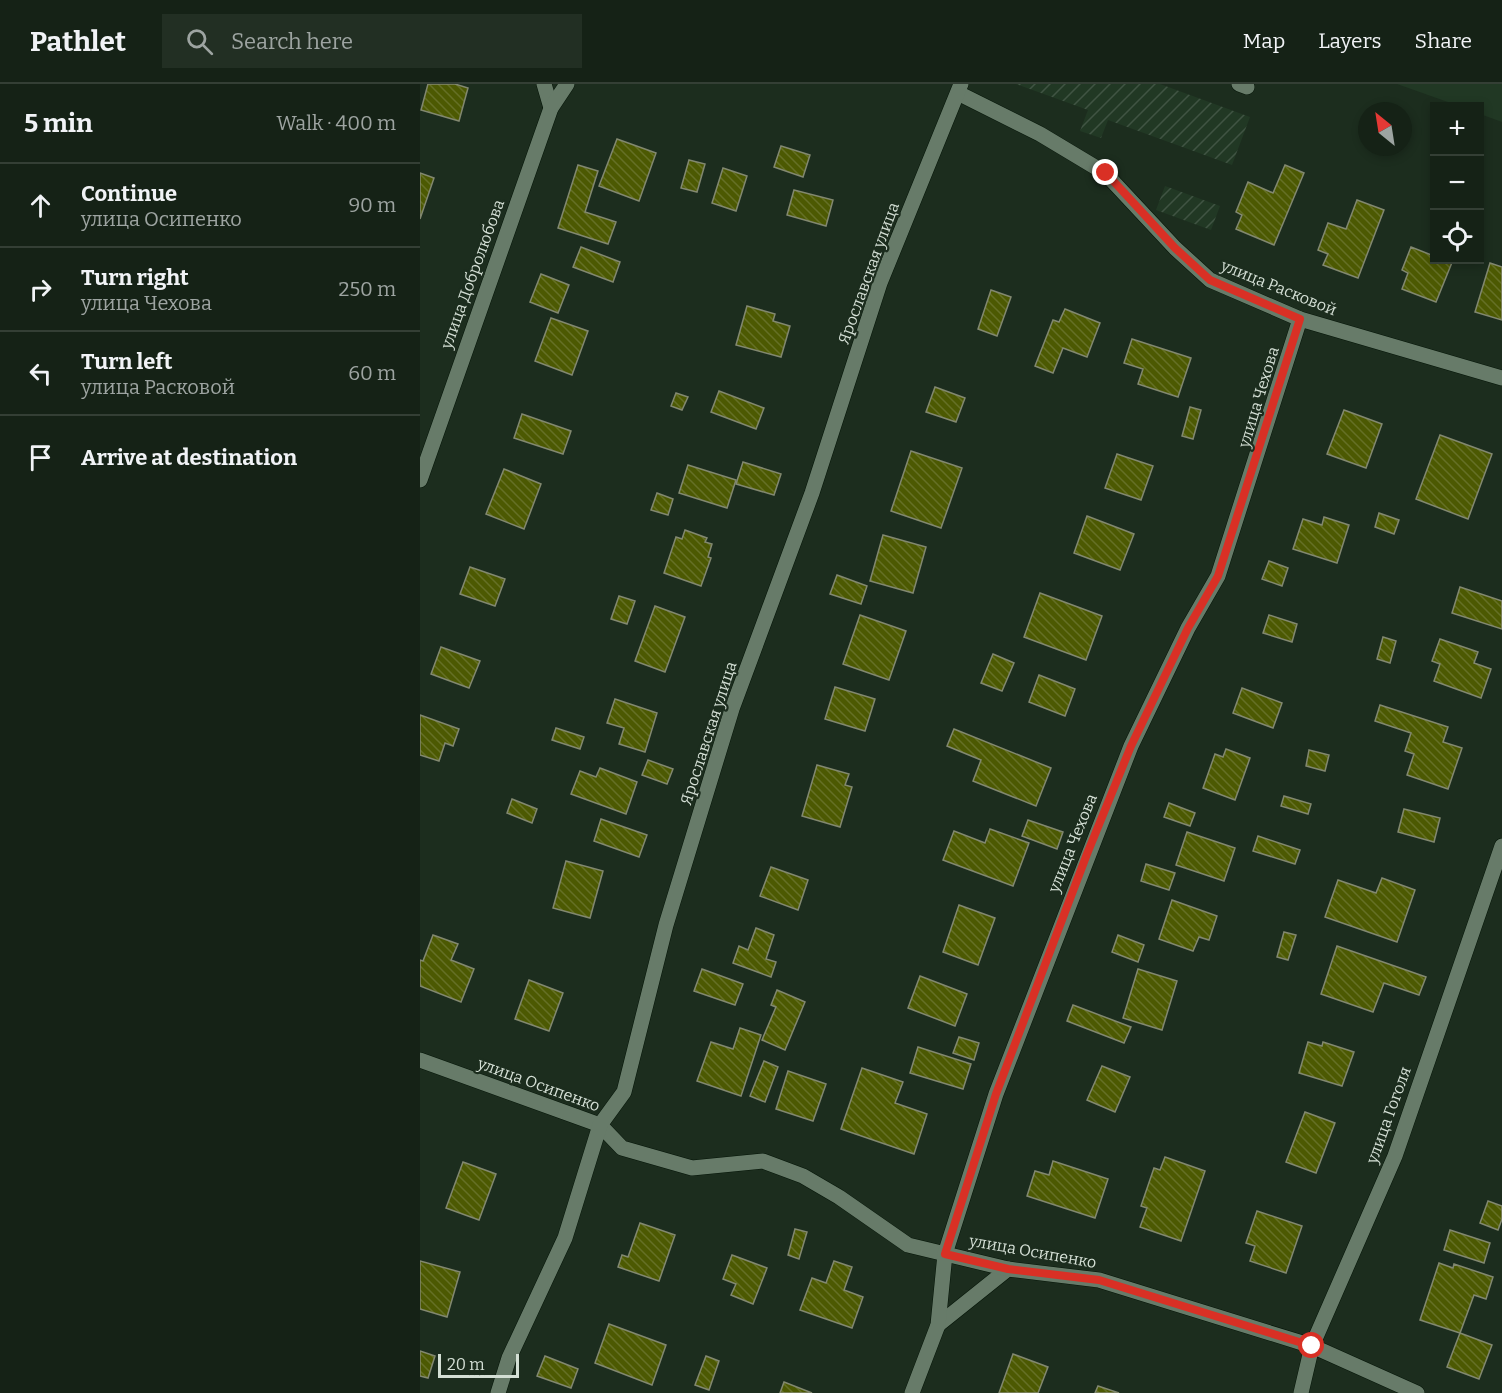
<!DOCTYPE html>
<meta charset="utf-8">
<style>
body{margin:0;font-family:Bitter,serif;background:#222f23;color:#f1f3f6}
.controls{position:absolute;right:18px;top:18px;display:grid;overflow:hidden;border-radius:0px;box-shadow:0 3px 9px #0003}
.controls button{width:54px;height:54px;display:grid;place-items:center;padding:0;border:0;border-bottom:2px solid #343f35;background:#152216;color:#f1f3f6;font:30px sans-serif}
.compass{position:absolute;left:938px;top:18px;width:54px;height:54px;border-radius:50%;background:#152216;box-shadow:0 3px 9px #0003;rotate:330deg}
.scale{position:absolute;left:18px;bottom:15px;width:81px;box-sizing:border-box;padding-left:6px;border:3px solid #d4dfd5;border-top:0;font-size:16px;line-height:21px;white-space:nowrap;color:#d4dfd5;-webkit-text-stroke:4px #1c2d1e;paint-order:stroke}
.stop{position:absolute;width:18px;height:18px;margin:-14px;border:4px solid #d93025;border-radius:50%;background:#fff}
.stop.end{background:#d93025;border-color:#fff;box-shadow:0 2px 6px #0008}
.list{margin:0;padding:0;list-style:none}
h2{display:flex;justify-content:space-between;align-items:center;height:78px;margin:0;padding:0 24px;font-size:26px}
h2 small{font-size:20px;font-weight:400;color:#9da4a1}
.list li{display:grid;grid-template-columns:39px 1fr auto;gap:18px;align-items:center;box-sizing:border-box;height:84px;padding:0 24px;border-top:2px solid #343f35}
.list b{display:block;font-size:22px;white-space:nowrap}
.list p{margin:0;font-size:20px;white-space:nowrap;color:#9da4a1}
.list em{font-size:20px;font-style:normal;color:#9da4a1}
.icon{flex:none;width:33px;height:33px;fill:none;stroke:currentColor;stroke-width:2;stroke-linecap:round;stroke-linejoin:round}
.map{position:relative;flex:none;width:1082px;height:1309px;overflow:hidden}
header{display:flex;align-items:center;gap:36px;box-sizing:border-box;height:84px;padding:0 30px;background:#152216;border-bottom:2px solid #343f35}
header strong{font-size:28px}
nav{display:flex;gap:33px;margin-inline-start:auto;font-size:21px}
.search{width:420px;height:54px;background:#222f23;display:flex;align-items:center;gap:15px;box-sizing:border-box;padding:0 21px;border-radius:0px;color:#9da4a1;font-size:22px}
main{display:flex}
aside{flex:1;background:#152216}
.map>svg:first-child{display:block}
.built{fill:#213824}
.industrial{fill:url(#industrial-furrows)}
.building{fill:url(#building-back-hatch);stroke:#828870;stroke-width:1.5}
.lines{fill:none;stroke-linecap:round;stroke-linejoin:round}
.service-casing{stroke:#051508;stroke-width:16}
.minor-casing{stroke:#051508;stroke-width:16}
.service{stroke:#677b69;stroke-width:15}
.minor{stroke:#677b69;stroke-width:15}
.route{stroke:#d93025;stroke-width:8}
.labels{text-anchor:middle;stroke-width:4.5;stroke-linejoin:round;paint-order:stroke}
.street-label{font-size:16px;fill:#d4dfd5;stroke:#1c2d1e}
</style>
<header>
<strong>Pathlet</strong>
<div class="search"><svg class="icon" aria-label="search" viewBox="0 0 24 24"><circle cx="10" cy="10" r="6"/><path d="M15 15l6 6"/></svg>Search here</div>
<nav><a>Map</a><a>Layers</a><a>Share</a></nav>
</header>
<main>
<aside>
<h2>5 min<small>Walk · 400 m</small></h2>
<ul class="list">
<li><svg class="icon" aria-label="ahead" viewBox="0 0 24 24"><path d="M12 20V5M6 11l6-6 6 6"/></svg><div><b>Continue</b><p>улица Осипенко</p></div><em>90 m</em></li>
<li><svg class="icon" aria-label="right" viewBox="0 0 24 24"><path d="M7 20v-9h11M14 6l5 5-5 5"/></svg><div><b>Turn right</b><p>улица Чехова</p></div><em>250 m</em></li>
<li><svg class="icon" aria-label="left" viewBox="0 0 24 24"><path d="M17 20v-9H6M10 6l-5 5 5 5"/></svg><div><b>Turn left</b><p>улица Расковой</p></div><em>60 m</em></li>
<li><svg class="icon" aria-label="arrive" viewBox="0 0 24 24"><path d="M6 21V4h12l-3 4 3 4H6"/></svg><div><b>Arrive at destination</b></div></li>
</ul>
</aside>
<div class="map">
<svg width="1082" height="1309" viewBox="0 0 1082 1309">
<defs>
<pattern id="industrial-furrows" width="10" height="10" patternUnits="userSpaceOnUse" patternTransform="scale(1.5)"><rect width="10" height="10" fill="#213824"/><path d="M-1 1l2-2M0 10L10 0M9 11l2-2" fill="none" stroke="#405443"/></pattern>
<pattern id="building-back-hatch" width="6" height="6" patternUnits="userSpaceOnUse" patternTransform="scale(1.5)"><rect width="6" height="6" fill="#4c5902"/><path d="M-1 5l2 2M0 0l6 6M5-1l2 2" fill="none" stroke="#657026"/></pattern>
</defs>
<rect width="100%" height="100%" fill="#1c2d1e"/>
<polygon class="built" points="977,0 1082,0 1082,38 1060,30 1060,22 1039,22"/>
<g class="industrial">
<polygon points="596,0 740,0 830,33 812,81 688,36 681,54 660,47 668,26"/>
<polygon points="745,102 800,122 791,146 736,126"/>
</g>
<g class="building">
<polygon points="8,0 35,0 48,4 39,37 1,26"/>
<polygon points="197,55 236,69 219,117 179,102"/>
<polygon points="361,62 390,71 383,93 354,83"/>
<polygon points="269,76 285,80 277,108 261,104"/>
<polygon points="158,81 178,87 165,128 196,138 188,160 138,144"/>
<polygon points="865,81 884,89 854,161 816,145 822,131 816,128 828,98 853,109"/>
<polygon points="303,84 327,92 316,127 292,119"/>
<polygon points="0,89 14,94 0,135"/>
<polygon points="374,106 413,116 406,142 367,131"/>
<polygon points="937,116 964,126 938,194 903,181 908,170 898,166 908,139 926,145"/>
<polygon points="161,163 200,178 193,198 153,183"/>
<polygon points="991,163 1014,172 1014,176 1033,176 1016,218 982,205 988,189 982,186"/>
<polygon points="1070,179 1082,183 1082,236 1055,228"/>
<polygon points="121,190 149,201 138,229 110,218"/>
<polygon points="571,206 591,213 577,252 558,245"/>
<polygon points="327,222 355,230 353,237 370,242 361,273 316,261"/>
<polygon points="645,225 680,239 667,273 643,264 633,289 615,282 633,236 639,238"/>
<polygon points="131,234 168,247 152,291 115,277"/>
<polygon points="712,255 771,274 758,313 718,300 723,285 704,279"/>
<polygon points="515,303 545,314 536,338 506,328"/>
<polygon points="299,307 344,324 336,345 291,328"/>
<polygon points="256,309 268,313 262,326 251,322"/>
<polygon points="770,323 781,326 773,355 762,352"/>
<polygon points="924,326 962,340 946,384 907,370"/>
<polygon points="102,330 151,347 143,370 94,354"/>
<polygon points="1020,351 1072,370 1048,435 996,415"/>
<polygon points="491,367 542,384 521,444 471,427"/>
<polygon points="697,370 733,382 721,416 685,404"/>
<polygon points="323,378 361,390 354,411 316,400"/>
<polygon points="268,381 316,396 307,424 259,409"/>
<polygon points="84,385 121,400 104,445 66,430"/>
<polygon points="237,409 253,415 248,431 231,426"/>
<polygon points="959,429 979,436 974,450 955,443"/>
<polygon points="667,432 714,450 700,486 654,469"/>
<polygon points="904,433 929,441 917,479 873,465 883,435 902,441"/>
<polygon points="265,446 287,454 285,458 292,460 288,473 291,474 281,502 244,489 256,453 262,455"/>
<polygon points="463,451 506,463 493,509 450,497"/>
<polygon points="849,477 868,484 862,502 842,495"/>
<polygon points="50,483 85,495 75,522 40,510"/>
<polygon points="417,491 447,502 441,520 410,510"/>
<polygon points="1040,503 1082,517 1082,545 1032,529"/>
<polygon points="620,509 682,532 666,576 604,553"/>
<polygon points="199,512 215,517 207,540 191,535"/>
<polygon points="235,522 265,533 245,588 215,577"/>
<polygon points="440,531 486,547 469,596 423,580"/>
<polygon points="849,531 877,540 872,558 843,549"/>
<polygon points="963,553 976,557 970,579 957,575"/>
<polygon points="1020,555 1058,568 1054,579 1071,585 1061,614 1014,597 1020,580 1012,577"/>
<polygon points="21,563 60,577 49,604 11,590"/>
<polygon points="573,570 594,579 582,607 561,599"/>
<polygon points="619,591 655,605 645,632 609,618"/>
<polygon points="415,603 455,615 445,647 405,635"/>
<polygon points="822,604 862,619 853,644 813,629"/>
<polygon points="195,615 237,629 225,668 199,660 204,644 187,639"/>
<polygon points="960,621 1028,643 1023,658 1042,664 1028,705 987,691 994,670 985,667 991,649 955,637"/>
<polygon points="0,631 39,645 33,662 25,659 19,677 0,671"/>
<polygon points="136,644 164,653 160,665 132,656"/>
<polygon points="534,645 631,684 616,722 553,697 561,676 527,662"/>
<polygon points="806,665 830,674 815,716 783,704 795,670 803,673"/>
<polygon points="889,666 909,671 905,687 886,682"/>
<polygon points="228,676 253,685 247,700 222,691"/>
<polygon points="397,681 429,690 425,701 432,703 420,743 382,732"/>
<polygon points="180,684 217,698 206,730 151,710 160,687 176,693"/>
<polygon points="864,712 891,720 888,730 861,722"/>
<polygon points="92,715 117,725 112,739 87,729"/>
<polygon points="749,719 775,729 770,742 744,733"/>
<polygon points="984,725 1020,734 1014,758 978,748"/>
<polygon points="181,735 227,751 219,773 174,757"/>
<polygon points="608,736 643,748 637,765 602,752"/>
<polygon points="570,745 609,759 593,802 523,776 534,747 565,759"/>
<polygon points="767,748 815,764 804,797 756,781"/>
<polygon points="838,752 880,766 875,780 833,767"/>
<polygon points="146,777 183,787 170,834 133,824"/>
<polygon points="726,780 755,789 749,806 721,797"/>
<polygon points="351,783 388,796 378,826 340,812"/>
<polygon points="962,794 995,806 977,858 905,833 918,796 956,809"/>
<polygon points="752,816 797,832 789,856 779,853 773,867 739,855"/>
<polygon points="539,821 575,834 558,881 523,868"/>
<polygon points="336,844 354,851 346,875 356,878 351,893 313,879 319,862 328,866"/>
<polygon points="864,848 876,851 868,876 857,873"/>
<polygon points="13,851 38,860 31,876 54,885 41,918 0,902 0,876 3,877"/>
<polygon points="698,851 724,861 718,878 692,868"/>
<polygon points="917,862 1006,893 999,911 964,899 953,928 901,910"/>
<polygon points="282,885 323,900 315,921 274,907"/>
<polygon points="718,885 757,897 742,946 703,934"/>
<polygon points="500,892 547,910 535,942 488,924"/>
<polygon points="109,896 143,909 129,947 95,935"/>
<polygon points="357,906 385,918 365,966 342,956 356,923 351,921"/>
<polygon points="653,921 711,943 704,959 647,937"/>
<polygon points="320,944 341,951 321,1012 277,997 291,958 313,965"/>
<polygon points="539,953 559,959 554,976 533,969"/>
<polygon points="888,958 902,962 903,958 934,968 922,1002 879,989"/>
<polygon points="498,963 551,980 543,1005 490,989"/>
<polygon points="344,977 358,983 345,1018 330,1012"/>
<polygon points="682,982 710,993 695,1028 667,1016"/>
<polygon points="442,984 483,998 475,1019 507,1030 494,1070 421,1045"/>
<polygon points="368,987 406,1000 393,1037 356,1025"/>
<polygon points="885,1028 915,1039 896,1089 866,1078"/>
<polygon points="745,1073 785,1087 761,1157 720,1143 727,1124 721,1122 734,1084 740,1086"/>
<polygon points="633,1077 688,1095 675,1134 607,1112 615,1087 629,1091"/>
<polygon points="43,1078 76,1090 59,1136 26,1124"/>
<polygon points="1068,1117 1082,1122 1082,1135 1078,1146 1060,1139"/>
<polygon points="837,1127 882,1142 866,1189 830,1177 835,1162 826,1159"/>
<polygon points="220,1139 255,1151 239,1197 198,1183 202,1171 208,1173"/>
<polygon points="375,1145 387,1148 379,1175 368,1171"/>
<polygon points="1030,1146 1070,1159 1064,1179 1024,1166"/>
<polygon points="312,1171 347,1184 333,1220 311,1211 316,1200 303,1195"/>
<polygon points="0,1177 40,1188 27,1233 0,1225"/>
<polygon points="414,1177 432,1183 424,1206 443,1213 432,1244 380,1226 392,1194 406,1199"/>
<polygon points="1019,1179 1033,1184 1034,1180 1073,1193 1066,1215 1054,1211 1040,1249 1000,1236"/>
<polygon points="189,1240 246,1261 232,1301 175,1279"/>
<polygon points="1040,1249 1072,1261 1059,1295 1027,1283"/>
<polygon points="0,1267 15,1272 8,1294 0,1292"/>
<polygon points="593,1270 628,1283 618,1309 579,1309"/>
<polygon points="125,1272 158,1285 151,1304 117,1292"/>
<polygon points="286,1272 299,1277 289,1306 275,1301"/>
<polygon points="364,1298 392,1309 360,1309"/>
<polygon points="678,1302 699,1309 675,1309"/>
</g>
<g class="lines">
<defs>
<g id="service">
<polyline points="124,0 131,24"/>
<polyline points="819,0 827,3"/>
<polyline points="518,1241 588,1185"/>
</g>
<g id="minor">
<polyline points="538,9 620,50 685,89 755,164 790,196 880,235 1082,294"/>
<polyline points="0,396 131,24 147,0"/>
<polyline points="0,976 180,1041 202,1064 272,1084 343,1077 383,1092 419,1113 488,1161 588,1185 679,1196 892,1262 997,1309"/>
<polyline points="78,1309 89,1274 145,1154 180,1041 204,1008 246,841 312,625 392,409 460,199 541,0"/>
<polyline points="492,1309 518,1241 525,1170 576,1010 711,662 768,544 798,492 880,235"/>
<polyline points="881,1309 892,1262 975,1072 1082,762"/>
</g>
</defs>
<use href="#service" class="service-casing"/>
<use href="#minor" class="minor-casing"/>
<use href="#service" class="service"/>
<use href="#minor" class="minor"/>
</g>
<g class="lines">
<polyline class="route" points="686,89 755,164 790,196 880,235 798,492 768,544 711,662 667,770 576,1010 525,1170 588,1185 679,1196 892,1262"/>
</g>
<g class="labels">
<g class="street-label">
<text transform="translate(448 189) rotate(-70)" y="6">Ярославская улица</text>
<text transform="translate(52 190) rotate(-70)" y="6">улица Добролюбова</text>
<text transform="translate(859 203) rotate(22)" y="6">улица Расковой</text>
<text transform="translate(838 313) rotate(-73)" y="6">улица Чехова</text>
<text transform="translate(288 649) rotate(-72)" y="6">Ярославская улица</text>
<text transform="translate(652 759) rotate(-68)" y="6">улица Чехова</text>
<text transform="translate(119 1000) rotate(20)" y="6">улица Осипенко</text>
<text transform="translate(968 1031) rotate(-70)" y="6">улица Гоголя</text>
<text transform="translate(613 1167) rotate(10)" y="6">улица Осипенко</text>
</g>
</g>
</svg>
<div class="controls">
<button>+</button>
<button>−</button>
<button><svg class="icon" aria-label="locate" viewBox="0 0 24 24"><circle cx="12" cy="12" r="6"/><path d="M12 2v4M12 18v4M2 12h4M18 12h4"/></svg></button>
</div>
<svg class="compass" viewBox="-18 -18 36 36"><path d="M0-13l5 13h-10z" fill="#e53935"/><path d="M0 13l5-13h-10z" fill="#9da4a1"/></svg>
<div class="scale">20 m</div>
<div class="stop" style="left:892px;top:1262px"></div>
<div class="stop end" style="left:686px;top:89px"></div>
</div>
</main>
